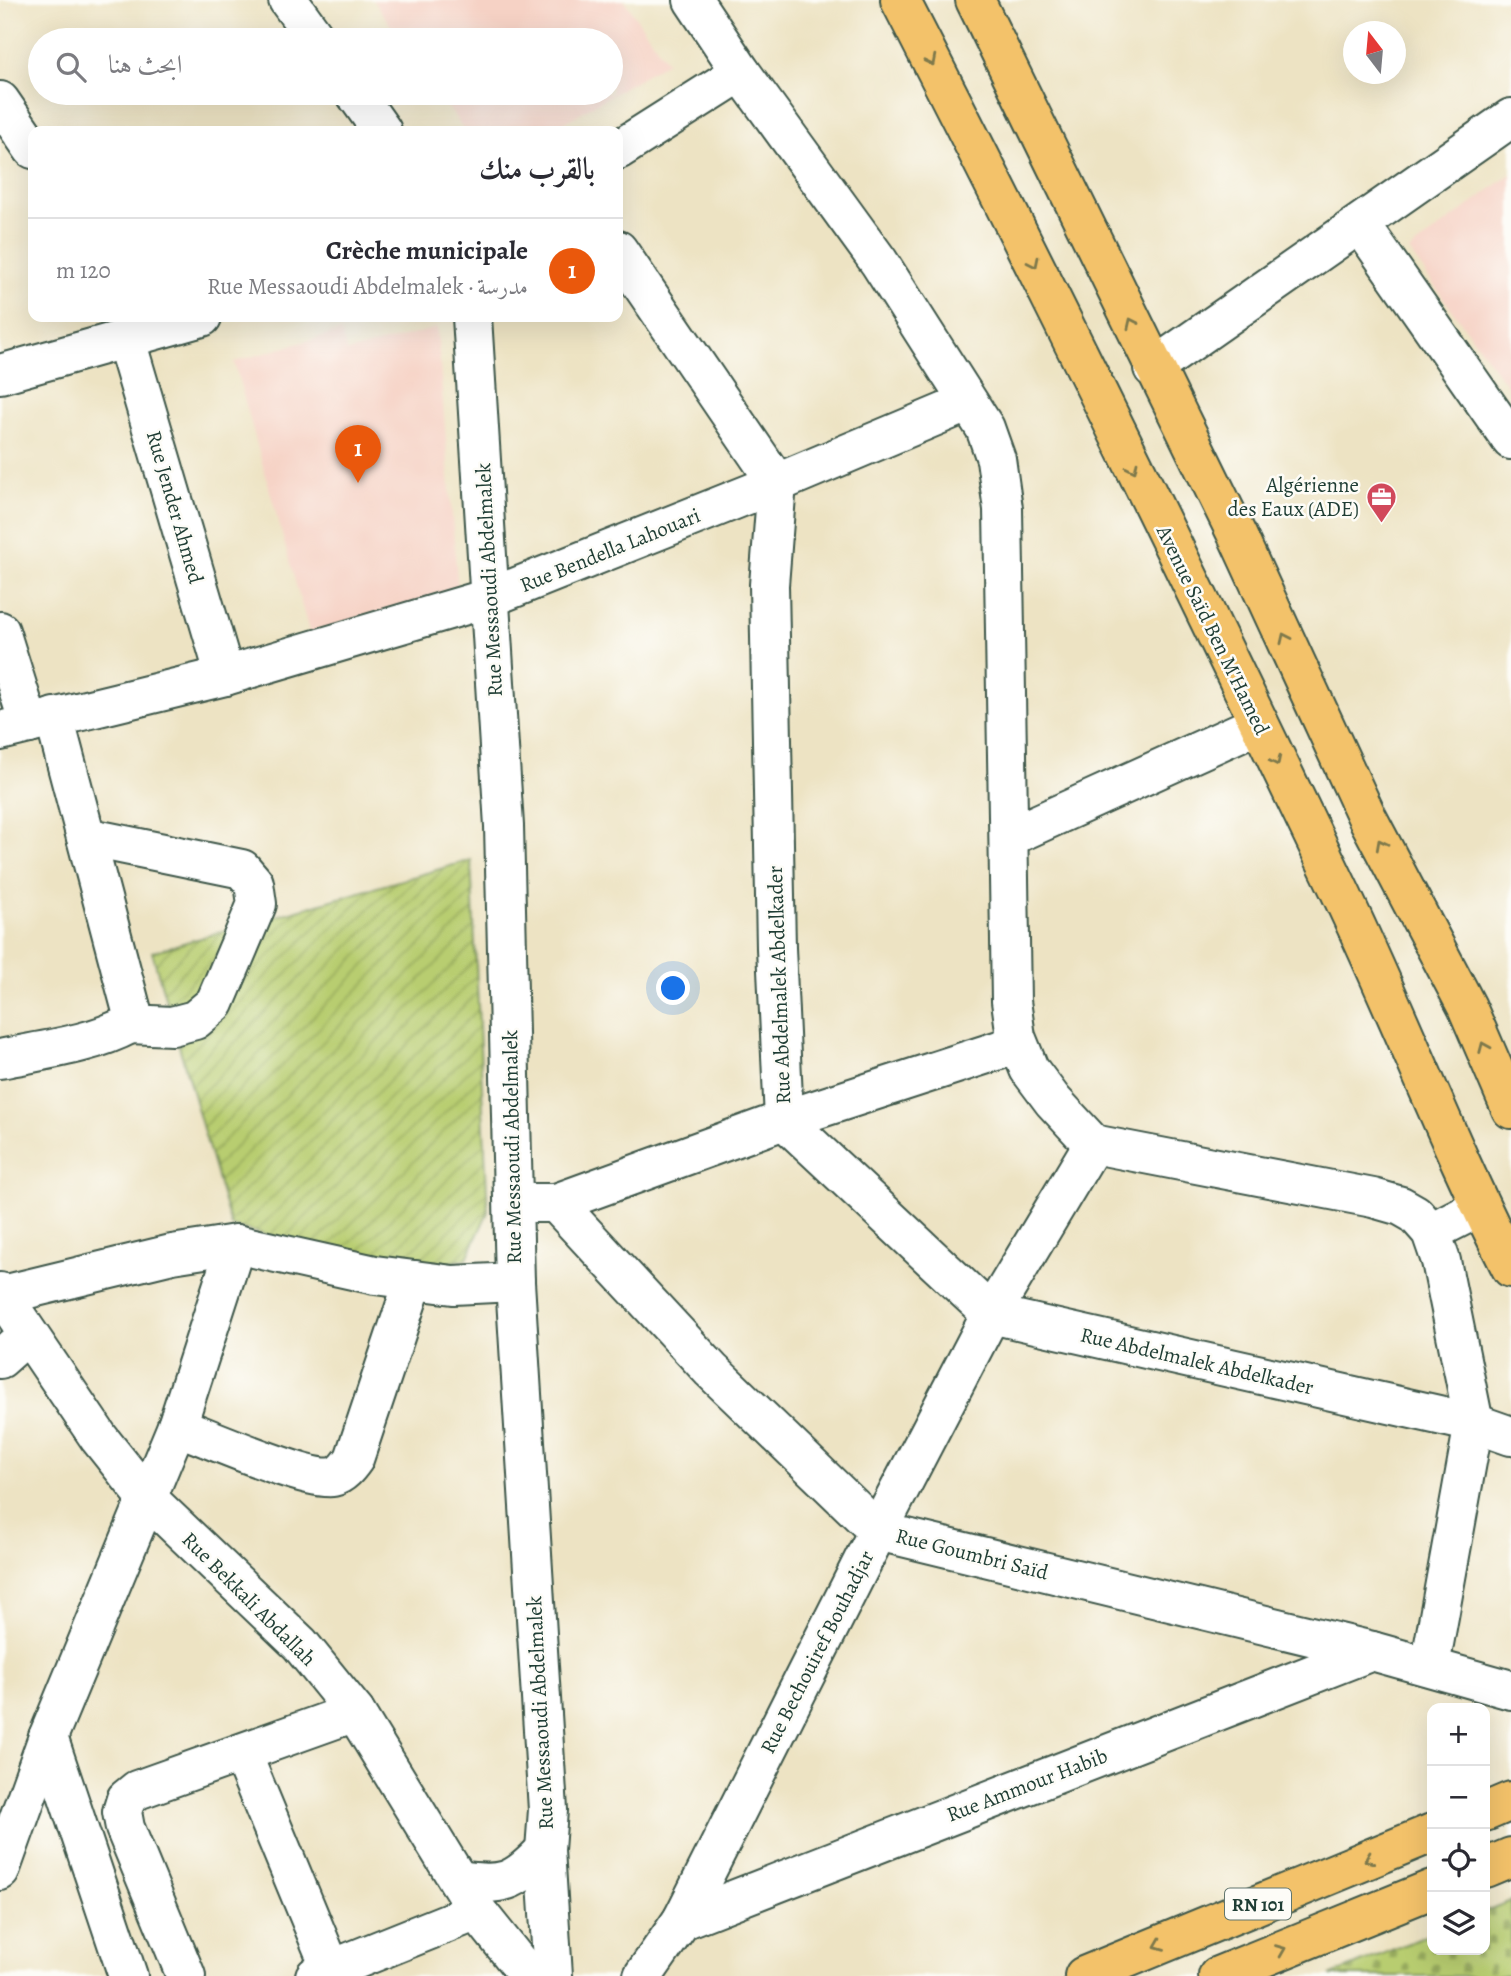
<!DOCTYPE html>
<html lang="ar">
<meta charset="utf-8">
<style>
body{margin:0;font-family:Alegreya,Amiri,serif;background:#f7f7f7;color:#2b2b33;direction:rtl}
.controls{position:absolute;right:21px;bottom:21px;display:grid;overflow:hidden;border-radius:14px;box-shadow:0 7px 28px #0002}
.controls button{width:63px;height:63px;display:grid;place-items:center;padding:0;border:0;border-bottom:2px solid #e1e1e2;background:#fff;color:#2b2b33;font:35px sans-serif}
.compass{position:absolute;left:1343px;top:21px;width:63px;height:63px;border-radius:50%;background:#fff;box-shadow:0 7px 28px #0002;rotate:344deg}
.you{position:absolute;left:674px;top:989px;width:24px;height:24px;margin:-18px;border:5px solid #fff;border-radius:50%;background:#1a73e8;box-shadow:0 0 0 10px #1a73e833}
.badge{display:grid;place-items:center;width:46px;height:46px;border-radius:50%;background:#ea580c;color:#fff;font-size:23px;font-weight:700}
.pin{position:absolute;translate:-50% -58px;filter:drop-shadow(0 2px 4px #0008)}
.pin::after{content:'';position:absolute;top:37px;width:24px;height:21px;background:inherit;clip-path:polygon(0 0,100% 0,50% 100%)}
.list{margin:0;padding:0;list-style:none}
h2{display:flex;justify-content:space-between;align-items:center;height:91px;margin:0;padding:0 28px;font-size:30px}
h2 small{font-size:23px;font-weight:400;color:#7c7c81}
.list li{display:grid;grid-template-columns:46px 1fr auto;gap:21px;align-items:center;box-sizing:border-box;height:105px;padding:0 28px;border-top:2px solid #e1e1e2}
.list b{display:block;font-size:26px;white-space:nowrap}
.list p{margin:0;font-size:23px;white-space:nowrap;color:#7c7c81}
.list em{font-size:23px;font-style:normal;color:#7c7c81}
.icon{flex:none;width:38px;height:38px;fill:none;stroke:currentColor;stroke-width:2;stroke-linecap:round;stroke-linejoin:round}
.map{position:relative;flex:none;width:1511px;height:1976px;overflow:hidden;direction:ltr}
.search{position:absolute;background:#fff;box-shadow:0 7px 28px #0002;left:28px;top:28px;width:595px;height:77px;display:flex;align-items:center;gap:18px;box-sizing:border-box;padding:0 24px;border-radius:38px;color:#7c7c81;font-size:26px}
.panel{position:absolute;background:#fff;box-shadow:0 7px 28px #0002;left:28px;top:126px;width:595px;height:196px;border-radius:14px;direction:rtl}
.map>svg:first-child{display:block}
.built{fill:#f6d2c5}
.cemetery{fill:url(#cemetery-stones);stroke:#6c8552;stroke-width:2}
.garden{fill:url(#garden-furrows);stroke:#6c8552;stroke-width:2}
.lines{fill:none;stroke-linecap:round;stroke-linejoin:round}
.minor-casing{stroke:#3e5649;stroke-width:42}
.primary-casing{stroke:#3e5649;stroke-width:42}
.minor{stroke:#fff;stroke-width:38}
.primary{stroke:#f3c26a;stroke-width:38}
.oneway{stroke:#7e794c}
.labels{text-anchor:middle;stroke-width:5;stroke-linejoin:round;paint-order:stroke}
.shield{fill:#fdfcf7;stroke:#62766e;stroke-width:2}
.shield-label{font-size:19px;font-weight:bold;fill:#1f3d34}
.poi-label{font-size:21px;fill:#1f3d34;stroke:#fdfcf7;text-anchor:end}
.street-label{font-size:21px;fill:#1f3d34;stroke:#fdfcf7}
</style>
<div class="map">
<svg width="1511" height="1976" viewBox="0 0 1511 1976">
<defs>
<pattern id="cemetery-stones" width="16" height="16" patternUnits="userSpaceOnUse" patternTransform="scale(1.75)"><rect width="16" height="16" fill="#b8cd70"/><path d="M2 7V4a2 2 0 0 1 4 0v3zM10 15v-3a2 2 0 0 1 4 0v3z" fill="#95a85d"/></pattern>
<pattern id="garden-furrows" width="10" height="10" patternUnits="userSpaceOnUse" patternTransform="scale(1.75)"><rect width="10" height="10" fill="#b8cd70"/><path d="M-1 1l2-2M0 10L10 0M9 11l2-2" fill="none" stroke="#95a85d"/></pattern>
</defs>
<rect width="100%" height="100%" fill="#fdfcf7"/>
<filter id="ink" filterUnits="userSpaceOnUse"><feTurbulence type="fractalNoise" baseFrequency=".0143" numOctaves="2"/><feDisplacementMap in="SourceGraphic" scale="14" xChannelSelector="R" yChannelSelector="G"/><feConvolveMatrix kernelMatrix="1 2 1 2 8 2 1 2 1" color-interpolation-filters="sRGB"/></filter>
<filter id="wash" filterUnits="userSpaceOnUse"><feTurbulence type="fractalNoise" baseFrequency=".00686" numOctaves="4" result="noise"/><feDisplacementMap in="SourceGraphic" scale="28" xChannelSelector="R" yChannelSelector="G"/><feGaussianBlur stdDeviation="1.57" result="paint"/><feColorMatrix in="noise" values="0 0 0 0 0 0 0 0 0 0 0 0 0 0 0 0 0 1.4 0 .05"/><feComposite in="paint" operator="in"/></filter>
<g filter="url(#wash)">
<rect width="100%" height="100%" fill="#ede3c3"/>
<g class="built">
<polygon points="373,0 624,0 667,62 550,131 465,131 438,93 611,93 611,40 401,40"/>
<polygon points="1511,174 1511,391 1409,251"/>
<polygon points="437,328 459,603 313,646 234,362 341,331 347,352"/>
</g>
<polygon class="cemetery" points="1511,1901 1511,1976 1330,1976 1432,1933 1432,1950 1485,1950 1485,1911"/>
<polygon class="garden" points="471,860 488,1212 467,1258 416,1272 231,1226 152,952"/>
</g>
<g filter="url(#ink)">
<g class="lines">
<defs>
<g id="minor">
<polyline points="288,0 317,40"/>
<polyline points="693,0 741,72 879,262 985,428 996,459 1003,509 1011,1001 1016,1037 1029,1069 1053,1101 1093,1144 1373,1198 1401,1206 1415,1214 1431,1232 1441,1261 1474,1423 1430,1666"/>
<polyline points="355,93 382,131"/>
<polyline points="0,101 33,149"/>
<polyline points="618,150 741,72"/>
<polyline points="1361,225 1511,440"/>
<polyline points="618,250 777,483 769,585 776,948 784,1120 991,1314 1474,1423 1511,1436"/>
<polyline points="472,317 504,826 515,1282 548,1810 545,1850 553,1976"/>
<polyline points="125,337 225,676"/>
<polyline points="1153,368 1511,118"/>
<polyline points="0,374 202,317"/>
<polyline points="0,631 29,724"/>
<polyline points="0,731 225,676 489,598 777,483 967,403"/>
<polyline points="86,837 242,869 254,883 257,904 215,1003 195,1020 172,1026 130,1024"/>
<polyline points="1009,837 1258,724"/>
<path d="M0 1059C43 1050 91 1045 130 1024L133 1015 54 717"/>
<polyline points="532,1203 556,1203 784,1120 1018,1044"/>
<polyline points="556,1203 711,1370 878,1531 1372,1651 1511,1690"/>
<polyline points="1431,1232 1480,1207"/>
<polyline points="0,1292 99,1438 146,1497 300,1644 355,1712 477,1911 529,1976"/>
<polyline points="3,1295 172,1254 236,1244 375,1275 453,1285 515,1282"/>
<polyline points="0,1359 27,1335"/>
<path d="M177 1426C206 1437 309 1482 333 1477 342 1475 349 1466 354 1459L414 1280"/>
<polyline points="48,1737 128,1976"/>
<polyline points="242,1754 334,1976"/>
<polyline points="0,1871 48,1737 177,1426 236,1244"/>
<path d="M458 1880C504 1886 513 1884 545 1850"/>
<polyline points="682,1920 1372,1651"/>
<polyline points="186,1976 125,1828 122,1812 126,1799 137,1790 355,1712"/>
<polyline points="315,1976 477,1911"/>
<polyline points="643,1976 682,1920 878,1531 991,1314 1093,1144"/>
</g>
<g id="primary">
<path d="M900 0C1050 291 1194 586 1335 881 1397 1009 1447 1142 1511 1268"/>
<polyline points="975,0 1237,535 1367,817 1467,1007 1511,1109"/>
<polyline points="1485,1812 1511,1801"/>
<polyline points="1485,1868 1511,1857"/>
<polyline points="1084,1976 1432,1833"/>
<polyline points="1218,1976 1432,1889"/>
</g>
</defs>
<use href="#minor" class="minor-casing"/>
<use href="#primary" class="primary-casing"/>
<use href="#minor" class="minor"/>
<use href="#primary" class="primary"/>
</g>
<defs><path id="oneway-chevron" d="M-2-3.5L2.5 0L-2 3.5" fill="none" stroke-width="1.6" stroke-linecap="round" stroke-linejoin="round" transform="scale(1.75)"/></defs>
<g class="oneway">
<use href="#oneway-chevron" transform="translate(931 61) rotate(63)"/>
<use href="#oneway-chevron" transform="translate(1034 263) rotate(64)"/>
<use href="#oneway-chevron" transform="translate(1132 323) rotate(-115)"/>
<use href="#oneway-chevron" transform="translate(1133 468) rotate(64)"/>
<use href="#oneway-chevron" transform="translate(1285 638) rotate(-115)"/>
<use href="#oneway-chevron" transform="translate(1276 761) rotate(64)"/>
<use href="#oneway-chevron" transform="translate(1381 844) rotate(-118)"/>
<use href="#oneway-chevron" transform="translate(1484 1047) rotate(-113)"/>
<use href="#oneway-chevron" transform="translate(1369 1859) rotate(158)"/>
<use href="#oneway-chevron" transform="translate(1159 1945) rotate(158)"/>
<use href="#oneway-chevron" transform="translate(1281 1950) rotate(-22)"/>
</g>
</g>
<defs>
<symbol id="office-pin" viewBox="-11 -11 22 30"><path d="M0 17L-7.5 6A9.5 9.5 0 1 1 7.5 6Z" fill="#d1495b" stroke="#fdfcf7"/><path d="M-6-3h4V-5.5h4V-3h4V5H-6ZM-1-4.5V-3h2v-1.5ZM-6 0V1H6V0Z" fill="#fff"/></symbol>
</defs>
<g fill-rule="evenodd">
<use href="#office-pin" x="1364" y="480" width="35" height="47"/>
</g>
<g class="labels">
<rect class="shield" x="1225" y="1888.5" width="66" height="31" rx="5"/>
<g class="shield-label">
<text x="1258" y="1911">RN 101</text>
</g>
<g class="poi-label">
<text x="1359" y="492">Algérienne<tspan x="1359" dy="24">des Eaux (ADE)</tspan></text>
</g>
<g class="street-label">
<text transform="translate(175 507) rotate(74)" y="7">Rue Jender Ahmed</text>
<text transform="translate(610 550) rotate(-22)" y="7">Rue Bendella Lahouari</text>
<text transform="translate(489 580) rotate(-93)" y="7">Rue Messaoudi Abdelmalek</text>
<text transform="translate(1213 630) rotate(64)" y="7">Avenue Saïd Ben M'Hamed</text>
<text transform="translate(779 985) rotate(-92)" y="7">Rue Abdelmalek Abdelkader</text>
<text transform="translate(512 1147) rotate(-91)" y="7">Rue Messaoudi Abdelmalek</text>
<text transform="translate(1197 1361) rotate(13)" y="7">Rue Abdelmalek Abdelkader</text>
<text transform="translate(972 1554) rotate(14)" y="7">Rue Goumbri Saïd</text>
<text transform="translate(249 1599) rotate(45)" y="7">Rue Bekkali Abdallah</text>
<text transform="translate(817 1652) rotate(-63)" y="7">Rue Bechouiref Bouhadjar</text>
<text transform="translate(540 1713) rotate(-93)" y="7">Rue Messaoudi Abdelmalek</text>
<text transform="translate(1027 1785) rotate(-21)" y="7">Rue Ammour Habib</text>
</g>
</g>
</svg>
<div class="controls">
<button>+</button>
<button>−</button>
<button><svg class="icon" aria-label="locate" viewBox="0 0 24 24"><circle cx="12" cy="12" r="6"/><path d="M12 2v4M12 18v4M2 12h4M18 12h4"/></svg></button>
<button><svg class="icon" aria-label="layers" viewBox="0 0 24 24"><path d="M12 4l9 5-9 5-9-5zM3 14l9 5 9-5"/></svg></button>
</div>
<svg class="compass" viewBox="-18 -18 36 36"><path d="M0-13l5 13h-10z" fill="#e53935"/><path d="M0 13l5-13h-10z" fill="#7c7c81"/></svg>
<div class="you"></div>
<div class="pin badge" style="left:358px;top:483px">1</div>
<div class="search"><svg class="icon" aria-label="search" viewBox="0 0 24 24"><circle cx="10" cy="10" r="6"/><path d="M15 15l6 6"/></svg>ابحث هنا</div>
<section class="panel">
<h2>بالقرب منك<small></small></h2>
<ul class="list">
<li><span class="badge">1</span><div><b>Crèche municipale</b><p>مدرسة · Rue Messaoudi Abdelmalek</p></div><em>120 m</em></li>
</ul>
</section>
</div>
